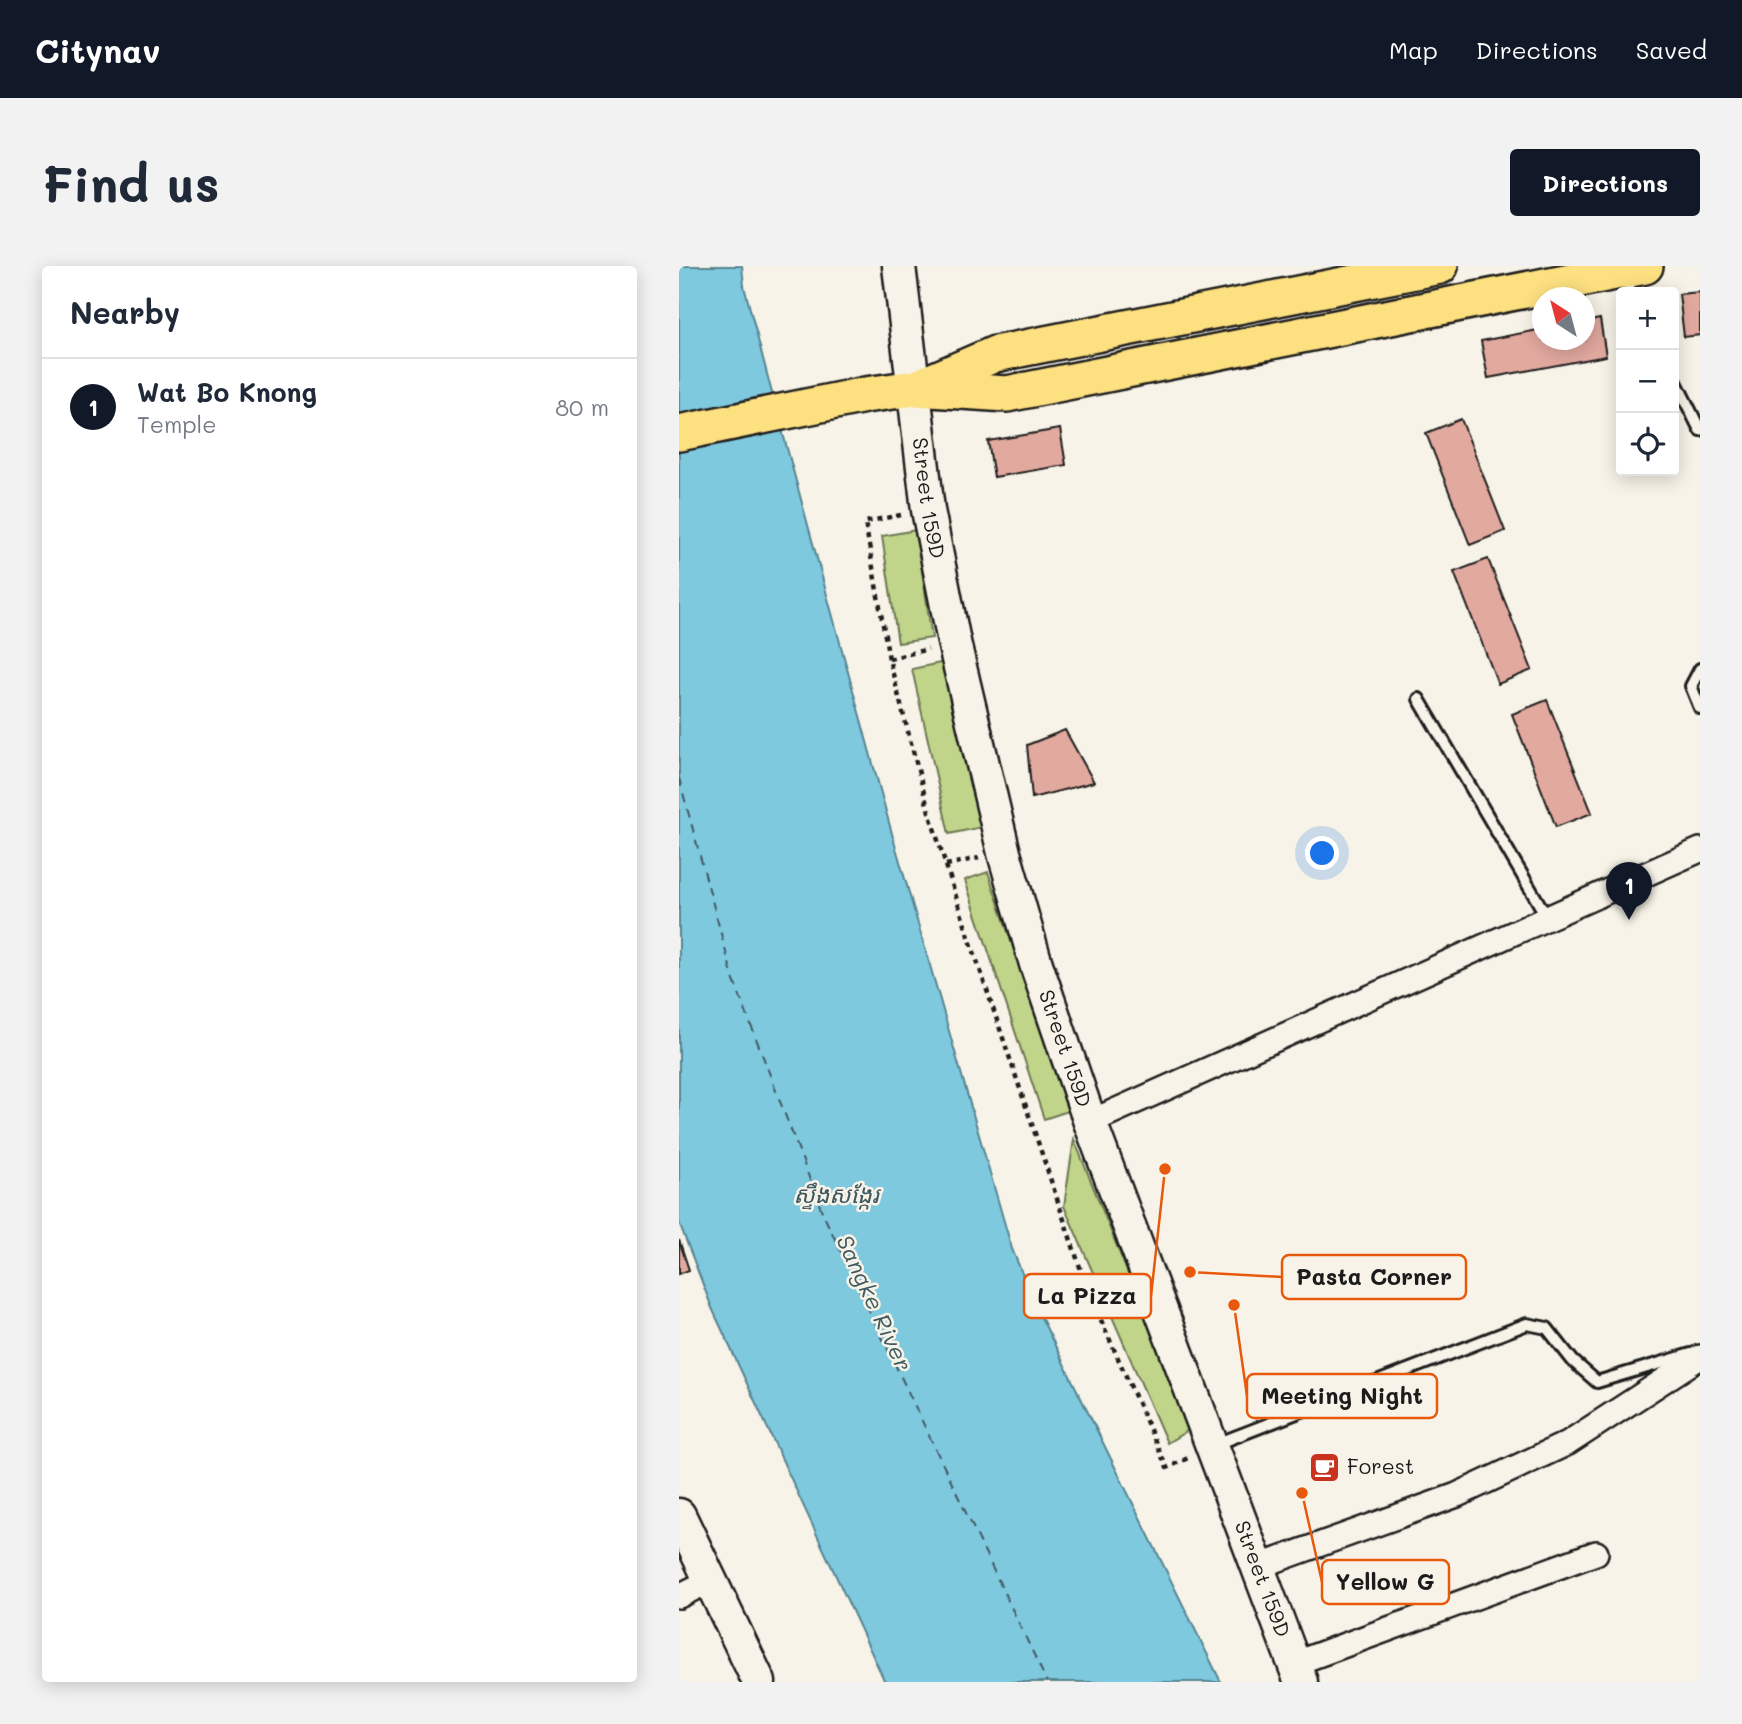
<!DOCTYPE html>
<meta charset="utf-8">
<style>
body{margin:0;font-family:Mali,"Noto Sans Khmer",sans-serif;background:#f2f2f3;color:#1f2937}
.controls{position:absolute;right:21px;top:21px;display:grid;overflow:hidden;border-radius:7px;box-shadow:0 4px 18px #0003}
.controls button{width:63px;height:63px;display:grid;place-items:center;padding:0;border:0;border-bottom:2px solid #e0e1e3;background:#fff;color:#1f2937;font:35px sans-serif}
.compass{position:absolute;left:853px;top:21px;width:63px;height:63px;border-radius:50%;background:#fff;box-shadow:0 4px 18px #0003;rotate:324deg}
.you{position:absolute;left:644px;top:588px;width:24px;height:24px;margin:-18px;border:5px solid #fff;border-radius:50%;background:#1a73e8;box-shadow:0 0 0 10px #1a73e833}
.badge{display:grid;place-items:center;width:46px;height:46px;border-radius:50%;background:#111827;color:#fff;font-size:23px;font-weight:700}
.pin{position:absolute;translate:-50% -58px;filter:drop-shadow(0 2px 4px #0008)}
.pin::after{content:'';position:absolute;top:37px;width:24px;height:21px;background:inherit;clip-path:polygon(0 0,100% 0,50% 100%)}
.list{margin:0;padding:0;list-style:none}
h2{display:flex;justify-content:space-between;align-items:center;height:91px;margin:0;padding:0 28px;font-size:30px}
h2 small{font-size:23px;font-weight:400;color:#747a83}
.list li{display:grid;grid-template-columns:46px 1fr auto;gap:21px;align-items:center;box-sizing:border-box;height:98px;padding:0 28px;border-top:2px solid #e0e1e3}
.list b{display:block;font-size:26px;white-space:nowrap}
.list p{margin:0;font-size:23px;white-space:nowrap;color:#747a83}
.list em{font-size:23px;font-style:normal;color:#747a83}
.icon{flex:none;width:38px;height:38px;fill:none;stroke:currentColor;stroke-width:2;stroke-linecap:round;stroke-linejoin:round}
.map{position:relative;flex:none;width:1021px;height:1416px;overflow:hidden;border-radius:7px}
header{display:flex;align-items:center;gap:42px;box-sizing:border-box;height:98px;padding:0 35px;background:#111827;color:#fff}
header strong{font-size:33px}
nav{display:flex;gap:38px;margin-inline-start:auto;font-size:24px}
.intro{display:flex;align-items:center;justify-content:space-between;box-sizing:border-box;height:168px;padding:0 42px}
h1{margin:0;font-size:49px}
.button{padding:18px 32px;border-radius:7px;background:#111827;color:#fff;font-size:24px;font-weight:700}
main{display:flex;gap:42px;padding:0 42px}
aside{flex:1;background:#fff;border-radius:7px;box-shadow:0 4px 18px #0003}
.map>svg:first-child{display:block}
.green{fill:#c0d48a;stroke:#6e7853;stroke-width:2}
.water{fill:#7fc9df;stroke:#578491;stroke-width:2}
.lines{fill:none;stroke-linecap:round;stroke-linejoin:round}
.ferry{stroke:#3f5960;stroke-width:2;stroke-dasharray:9 7;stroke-linecap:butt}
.building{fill:#e2a99f;stroke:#1c1c1c;stroke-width:2}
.lane-casing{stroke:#1c1c1c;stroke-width:16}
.street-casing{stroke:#1c1c1c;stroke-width:28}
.secondary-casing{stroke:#1c1c1c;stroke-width:37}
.primary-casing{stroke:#1c1c1c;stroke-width:40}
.path{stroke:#1c1c1c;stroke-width:4.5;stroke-dasharray:5 5;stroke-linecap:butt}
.lane{stroke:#f7f3e8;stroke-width:10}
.street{stroke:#f7f3e8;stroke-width:23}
.secondary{stroke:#f7f3e8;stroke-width:32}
.primary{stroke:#fde080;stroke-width:35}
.labels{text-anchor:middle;stroke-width:5;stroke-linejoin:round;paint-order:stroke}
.street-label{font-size:21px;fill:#1c1c1c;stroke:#f7f3e8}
.poi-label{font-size:21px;fill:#1c1c1c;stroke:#f7f3e8;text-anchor:start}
.water-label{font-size:23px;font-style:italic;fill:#3f5960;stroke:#f7f3e8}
.leader{fill:none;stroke:#e8590c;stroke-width:2.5}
.callout-dot{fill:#e8590c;stroke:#f7f3e8;stroke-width:2.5}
.callout{fill:#f7f3e8;stroke:#e8590c;stroke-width:2.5}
.callout-label{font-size:23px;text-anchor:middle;font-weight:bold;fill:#1c1c1c}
</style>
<header>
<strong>Citynav</strong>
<nav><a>Map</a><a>Directions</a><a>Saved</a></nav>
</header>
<div class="intro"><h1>Find us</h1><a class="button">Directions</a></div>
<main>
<aside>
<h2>Nearby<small></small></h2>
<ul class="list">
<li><span class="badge">1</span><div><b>Wat Bo Knong</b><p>Temple</p></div><em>80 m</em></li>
</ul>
</aside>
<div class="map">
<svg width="1021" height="1416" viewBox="0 0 1021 1416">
<rect width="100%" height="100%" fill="#f7f3e8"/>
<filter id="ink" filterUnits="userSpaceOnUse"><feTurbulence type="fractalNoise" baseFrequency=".0143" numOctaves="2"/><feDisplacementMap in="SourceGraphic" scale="14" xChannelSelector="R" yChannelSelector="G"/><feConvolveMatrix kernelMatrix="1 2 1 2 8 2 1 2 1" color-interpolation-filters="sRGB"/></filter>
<g filter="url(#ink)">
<g class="green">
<polygon points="237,264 253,372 219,377 203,270"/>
<polygon points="266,396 303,561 270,568 233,403"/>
<polygon points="309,606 389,845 365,853 286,614"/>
<polygon points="395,873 511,1163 488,1177 385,940"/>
</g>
<polygon class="water" points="0,0 63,0 65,20 93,127 215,575 333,983 358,1043 542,1416 206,1416 33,1042 0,956"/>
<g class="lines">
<polyline class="ferry" points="0,512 54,712 144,948 368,1416"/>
</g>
<g class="building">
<polygon points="1021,26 1021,69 1005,71 1000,28"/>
<polygon points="921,53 927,90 809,112 802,75 864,63 864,74 906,74 906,56"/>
<polygon points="782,153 826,265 791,279 747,167"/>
<polygon points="381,163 387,199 315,211 309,175"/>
<polygon points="809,293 853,404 819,418 775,306"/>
<polygon points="868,434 913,547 877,561 833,448"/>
<polygon points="386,464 415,516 353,532 348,479"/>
<polygon points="0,974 10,1004 0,1008"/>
</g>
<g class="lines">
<defs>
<g id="lane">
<polyline points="943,9 952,26"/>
<polyline points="995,112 1021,164"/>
<polyline points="1021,403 1012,420 1021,442"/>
<polyline points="740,433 869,653"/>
<polyline points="535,1179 848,1058 868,1062 894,1095 918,1116 1012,1088"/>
</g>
<g id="street">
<polyline points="411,856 1021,584"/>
<polyline points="578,1301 778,1229 889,1177 1021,1091"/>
<polyline points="0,1330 30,1315"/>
<polyline points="614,1398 917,1287"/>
</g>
<g id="secondary">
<path id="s1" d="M220 0 249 244 275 376 325 587 357 698 411 856 622 1416"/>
<polyline points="0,1249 80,1416"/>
</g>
<g id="primary">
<polyline points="242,120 316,88 761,0"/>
<polyline points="0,167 186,129 236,122 328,128 966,0"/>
</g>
</defs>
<use href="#lane" class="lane-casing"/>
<use href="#street" class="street-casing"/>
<use href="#secondary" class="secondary-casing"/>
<use href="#primary" class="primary-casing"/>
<g class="path">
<polyline points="222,249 186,256 210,393 250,546 287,662 409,1025 488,1202 509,1192"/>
<polyline points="210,393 249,383"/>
<polyline points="267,599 300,592"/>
</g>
<use href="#lane" class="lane"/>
<use href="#street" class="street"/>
<use href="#secondary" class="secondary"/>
<use href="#primary" class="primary"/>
</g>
</g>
<defs>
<symbol id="cafe-square" viewBox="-11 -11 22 22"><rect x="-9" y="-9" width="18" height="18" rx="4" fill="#c8321e" stroke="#f7f3e8"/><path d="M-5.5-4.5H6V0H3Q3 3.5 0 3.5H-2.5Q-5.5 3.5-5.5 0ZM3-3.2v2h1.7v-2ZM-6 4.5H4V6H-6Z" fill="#fff"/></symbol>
</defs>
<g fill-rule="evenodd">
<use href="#cafe-square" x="628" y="1184" width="35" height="35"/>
</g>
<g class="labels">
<g class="street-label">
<text dy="7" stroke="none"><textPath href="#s1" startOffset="234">Street 159D</textPath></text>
<text dy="7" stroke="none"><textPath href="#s1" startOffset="802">Street 159D</textPath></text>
<text dy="7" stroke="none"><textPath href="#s1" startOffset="1368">Street 159D</textPath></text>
</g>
<g class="poi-label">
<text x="668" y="1208">Forest</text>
</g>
<g class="water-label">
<text x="157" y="937">ស្ទឹងសង្កែរ</text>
<text transform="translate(195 1037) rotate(65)" y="8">Sangke River</text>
</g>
</g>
<path class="leader" d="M511 1006L603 1011M486 903L472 1030M555 1039L568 1130M623 1227L643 1316"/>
<g class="callout-dot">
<circle cx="511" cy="1006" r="7"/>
<circle cx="486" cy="903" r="7"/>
<circle cx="555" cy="1039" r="7"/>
<circle cx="623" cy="1227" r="7"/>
</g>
<g class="callout">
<rect x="603" y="989" width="184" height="44" rx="7"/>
<rect x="345" y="1008" width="127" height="44" rx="7"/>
<rect x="568" y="1108" width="190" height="44" rx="7"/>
<rect x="643" y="1294" width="127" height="44" rx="7"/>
</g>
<g class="callout-label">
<text x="695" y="1019">Pasta Corner</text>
<text x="408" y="1038">La Pizza</text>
<text x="663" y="1138">Meeting Night</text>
<text x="706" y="1324">Yellow G</text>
</g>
</svg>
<div class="controls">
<button>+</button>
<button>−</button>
<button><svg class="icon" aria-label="locate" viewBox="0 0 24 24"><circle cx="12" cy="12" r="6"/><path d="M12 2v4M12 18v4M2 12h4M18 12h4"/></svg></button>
</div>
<svg class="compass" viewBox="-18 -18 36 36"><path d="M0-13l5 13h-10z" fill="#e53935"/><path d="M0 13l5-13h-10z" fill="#747a83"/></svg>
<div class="you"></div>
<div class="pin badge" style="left:950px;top:654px">1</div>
</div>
</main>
